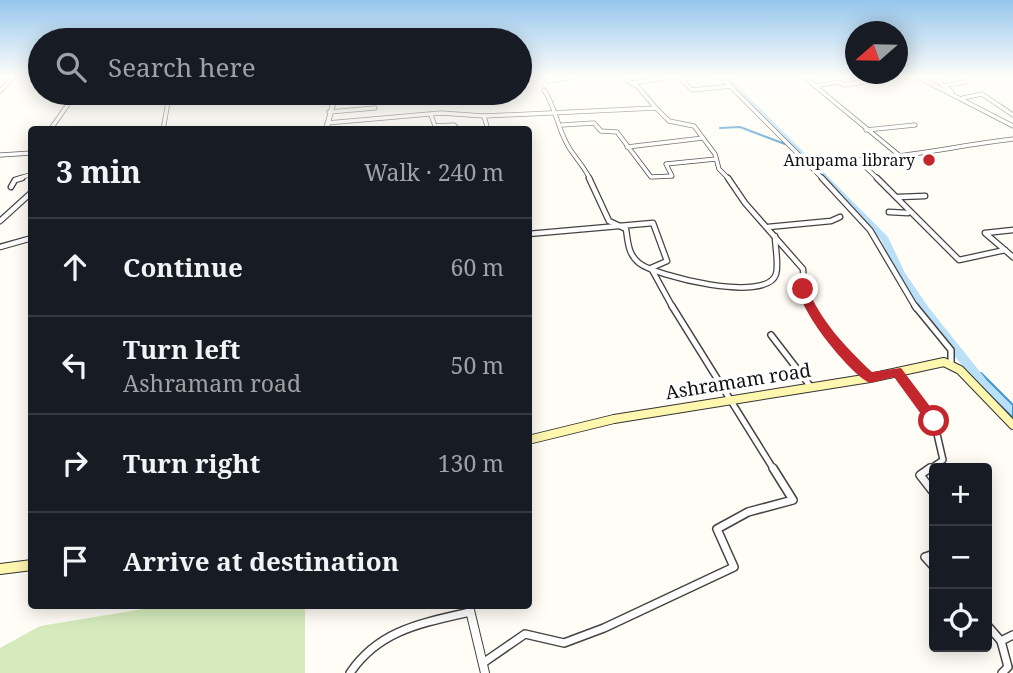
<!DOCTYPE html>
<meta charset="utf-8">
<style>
body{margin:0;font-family:"Noto Serif",serif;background:#20242c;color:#f1f3f6}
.controls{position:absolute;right:21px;bottom:21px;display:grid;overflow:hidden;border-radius:7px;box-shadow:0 4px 18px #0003}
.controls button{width:63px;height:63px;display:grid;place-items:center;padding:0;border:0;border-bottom:2px solid #363941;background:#171b24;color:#f1f3f6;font:35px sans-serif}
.compass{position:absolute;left:845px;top:21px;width:63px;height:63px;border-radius:50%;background:#171b24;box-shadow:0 4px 18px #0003;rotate:250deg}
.stop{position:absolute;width:21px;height:21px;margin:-16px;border:5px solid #c4262e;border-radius:50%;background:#fff}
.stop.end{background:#c4262e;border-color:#fff;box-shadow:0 2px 7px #0008}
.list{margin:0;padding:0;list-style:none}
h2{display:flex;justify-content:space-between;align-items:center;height:91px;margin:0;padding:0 28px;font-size:30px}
h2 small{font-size:23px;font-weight:400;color:#9ea1a6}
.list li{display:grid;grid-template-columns:46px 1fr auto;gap:21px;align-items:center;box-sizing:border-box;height:98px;padding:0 28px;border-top:2px solid #363941}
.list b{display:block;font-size:26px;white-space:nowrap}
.list p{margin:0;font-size:23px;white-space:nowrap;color:#9ea1a6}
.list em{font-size:23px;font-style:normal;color:#9ea1a6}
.icon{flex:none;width:38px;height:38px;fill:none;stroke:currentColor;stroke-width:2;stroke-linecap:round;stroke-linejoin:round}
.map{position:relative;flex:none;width:1013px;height:673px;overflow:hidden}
.search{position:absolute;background:#171b24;box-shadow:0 4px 18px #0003;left:28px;top:28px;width:504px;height:77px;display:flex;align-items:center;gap:18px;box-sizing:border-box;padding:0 24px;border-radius:38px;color:#9ea1a6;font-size:26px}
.panel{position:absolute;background:#171b24;box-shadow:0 4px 18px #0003;left:28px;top:126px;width:504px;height:483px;border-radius:7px}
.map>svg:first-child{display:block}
.green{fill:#d5ebbd}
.water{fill:#b9e0f7;stroke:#3f96cf;stroke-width:2}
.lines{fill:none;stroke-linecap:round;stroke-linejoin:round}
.stream{stroke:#3f96cf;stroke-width:2}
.river{fill:#b9e0f7;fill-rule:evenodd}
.minor-far3-casing{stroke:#444;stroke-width:5}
.minor-far2-casing{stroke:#444;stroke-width:7}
.minor-far1-casing{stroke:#444;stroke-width:8}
.minor-casing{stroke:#444;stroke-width:10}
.tertiary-far1-casing{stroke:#444;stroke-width:6}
.tertiary-casing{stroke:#444;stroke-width:10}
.secondary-far1-casing{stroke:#333;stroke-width:10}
.secondary-casing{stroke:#333;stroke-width:12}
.minor-far3{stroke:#fff;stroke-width:3.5}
.minor-far2{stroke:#fff;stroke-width:4.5}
.minor-far1{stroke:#fff;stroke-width:5}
.minor{stroke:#fff;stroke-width:7}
.tertiary-far1{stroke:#fff;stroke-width:4.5}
.tertiary{stroke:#fff;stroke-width:8}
.secondary-far1{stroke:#fff6b0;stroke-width:8}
.secondary{stroke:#fff6b0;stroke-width:10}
.route{fill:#c4262e}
.poi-dot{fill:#c4262e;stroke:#fff;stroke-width:2.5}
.labels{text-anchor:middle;stroke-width:7;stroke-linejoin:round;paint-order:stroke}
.far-poi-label{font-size:16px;fill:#111;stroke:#fff;text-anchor:end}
.street-label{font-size:19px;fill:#111;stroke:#fff}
</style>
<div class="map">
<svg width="1013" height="673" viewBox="0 0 1013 673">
<rect width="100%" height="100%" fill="#fffdf5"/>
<polygon class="green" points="162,606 305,606 305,673 0,673 0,648 40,626"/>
<polygon class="water" points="981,373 1013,405 1013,418 968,374"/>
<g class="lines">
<polyline class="stream" points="720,128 740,127 785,144"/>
<polygon class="river" points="721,76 728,76 888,237 905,273 929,308 985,378 987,381 985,384 981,386 977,384 921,314 896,274 881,240"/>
<defs>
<g id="minor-far3">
<polyline points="545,76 548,81 581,76"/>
<polyline points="620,76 638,87 656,108"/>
<polyline points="720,76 823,179"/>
<polyline points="803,76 900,156"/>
<polyline points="916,76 1013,126"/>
<polyline points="931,76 952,92"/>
<polyline points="680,78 692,90 731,86"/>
<polyline points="632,83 680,76"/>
<polyline points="947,85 966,82"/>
<polyline points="815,86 839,82 845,85 898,76"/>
<path d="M544 90C555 106 557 125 566 142 572 155 583 164 590 179"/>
<polyline points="0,91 14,76"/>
<polyline points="161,93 158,101 168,102 163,130"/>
<polyline points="963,98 982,94 1013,115"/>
<polyline points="168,102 237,98"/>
<polyline points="329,112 375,108"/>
<polyline points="431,115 435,126 454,125 458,129"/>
<polyline points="484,116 488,130"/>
<polyline points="327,123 441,113 484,116 656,108 669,121 694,126 715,154 719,169 729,179"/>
<polyline points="562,125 594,123 601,131 617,132 651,177 672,176 666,164 716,159"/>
<polyline points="50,130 76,93"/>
<polyline points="866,130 915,125"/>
<polyline points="627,147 703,138"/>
<polyline points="0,155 32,153"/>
<polyline points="17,179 32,174"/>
<path d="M878 179 858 160C910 157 961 145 1013 139"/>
</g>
<g id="minor-far2">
<path d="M589 178 609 221 626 229C628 242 628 254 639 263 655 276 767 304 776 274 779 264 775 247 775 236"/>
<polyline points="728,178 745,203 803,269 805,300 811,308"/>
<polyline points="822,178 870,230 916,308"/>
<polyline points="877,178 959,260 1005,250"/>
<polyline points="11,187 15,180 22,178"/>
<polyline points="898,197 925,196"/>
<polyline points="889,212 908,213"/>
<polyline points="0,221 32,192"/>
<polyline points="768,227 831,221 840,217"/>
<polyline points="1013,230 985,233 1013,257"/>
<polyline points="528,234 653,223 667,261 651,268 673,308"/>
<polyline points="0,247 32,238"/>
</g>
<g id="minor-far1">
<polyline points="672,306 774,470"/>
<polyline points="809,306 827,332 870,378"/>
<polyline points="915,306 951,350 951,365"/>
<polyline points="771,335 811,387"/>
<polyline points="898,372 934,421 943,460 928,470"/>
</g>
<g id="minor">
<polyline points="930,468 920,475 934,493"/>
<polyline points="934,554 925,557 934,567"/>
<polyline points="987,625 1001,641"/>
<polyline points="483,663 525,634 564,643 604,628 734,567 717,529 748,512 793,500 773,468"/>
<path d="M350 673C379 630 422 623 470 612"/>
<polyline points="1002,673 1008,667 1001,641 1013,635"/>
</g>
<polyline id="tertiary-far1" points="326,130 336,93"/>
<polyline id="tertiary" points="469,606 485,673"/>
<polyline id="secondary-far1" points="528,440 614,419 870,378 944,362 960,370 1013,425"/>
<polyline id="secondary" points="0,569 32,565"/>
</defs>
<use href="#minor-far3" class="minor-far3-casing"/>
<use href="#minor-far2" class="minor-far2-casing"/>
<use href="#minor-far1" class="minor-far1-casing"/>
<use href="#minor" class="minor-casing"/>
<use href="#tertiary-far1" class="tertiary-far1-casing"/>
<use href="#tertiary" class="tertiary-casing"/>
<use href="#secondary-far1" class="secondary-far1-casing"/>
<use href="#secondary" class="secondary-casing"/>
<use href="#minor-far3" class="minor-far3"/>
<use href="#minor-far2" class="minor-far2"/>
<use href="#minor-far1" class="minor-far1"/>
<use href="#minor" class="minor"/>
<use href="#tertiary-far1" class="tertiary-far1"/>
<use href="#tertiary" class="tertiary"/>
<use href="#secondary-far1" class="secondary-far1"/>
<use href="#secondary" class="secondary"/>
</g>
<linearGradient id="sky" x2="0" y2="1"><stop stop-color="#95c6ee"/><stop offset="0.45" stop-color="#fffefa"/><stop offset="1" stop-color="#fffefa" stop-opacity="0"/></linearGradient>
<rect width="1013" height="170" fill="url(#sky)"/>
<path class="route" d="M800 287H807C820 320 846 348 872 372L901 368 938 417V425H929L894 377 870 383C851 375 795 307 800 287Z"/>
<circle class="poi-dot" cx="929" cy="160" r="7"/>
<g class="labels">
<g class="far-poi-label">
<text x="915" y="166">Anupama library</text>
</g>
<g class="street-label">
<text transform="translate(738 381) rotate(-9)" y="7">Ashramam road</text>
</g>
</g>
</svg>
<div class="controls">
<button>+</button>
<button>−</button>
<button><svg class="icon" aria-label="locate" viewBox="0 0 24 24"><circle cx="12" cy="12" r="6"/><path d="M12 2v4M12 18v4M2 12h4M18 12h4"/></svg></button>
</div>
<svg class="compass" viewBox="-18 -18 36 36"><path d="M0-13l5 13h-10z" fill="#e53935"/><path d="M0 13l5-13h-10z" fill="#9ea1a6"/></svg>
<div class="stop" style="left:934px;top:421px"></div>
<div class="stop end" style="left:803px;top:289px"></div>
<div class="search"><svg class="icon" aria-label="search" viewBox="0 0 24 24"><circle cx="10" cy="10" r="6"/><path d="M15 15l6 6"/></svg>Search here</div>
<section class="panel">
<h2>3 min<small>Walk · 240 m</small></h2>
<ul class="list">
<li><svg class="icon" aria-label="ahead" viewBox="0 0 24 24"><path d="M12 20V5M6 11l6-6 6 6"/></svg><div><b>Continue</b></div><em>60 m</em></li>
<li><svg class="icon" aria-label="left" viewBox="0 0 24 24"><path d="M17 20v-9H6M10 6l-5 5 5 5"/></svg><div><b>Turn left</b><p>Ashramam road</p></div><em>50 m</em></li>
<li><svg class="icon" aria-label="right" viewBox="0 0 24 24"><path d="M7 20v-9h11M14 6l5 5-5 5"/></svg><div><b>Turn right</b></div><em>130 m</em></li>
<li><svg class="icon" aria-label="arrive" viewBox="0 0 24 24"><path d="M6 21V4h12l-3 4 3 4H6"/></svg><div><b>Arrive at destination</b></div></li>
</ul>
</section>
</div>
